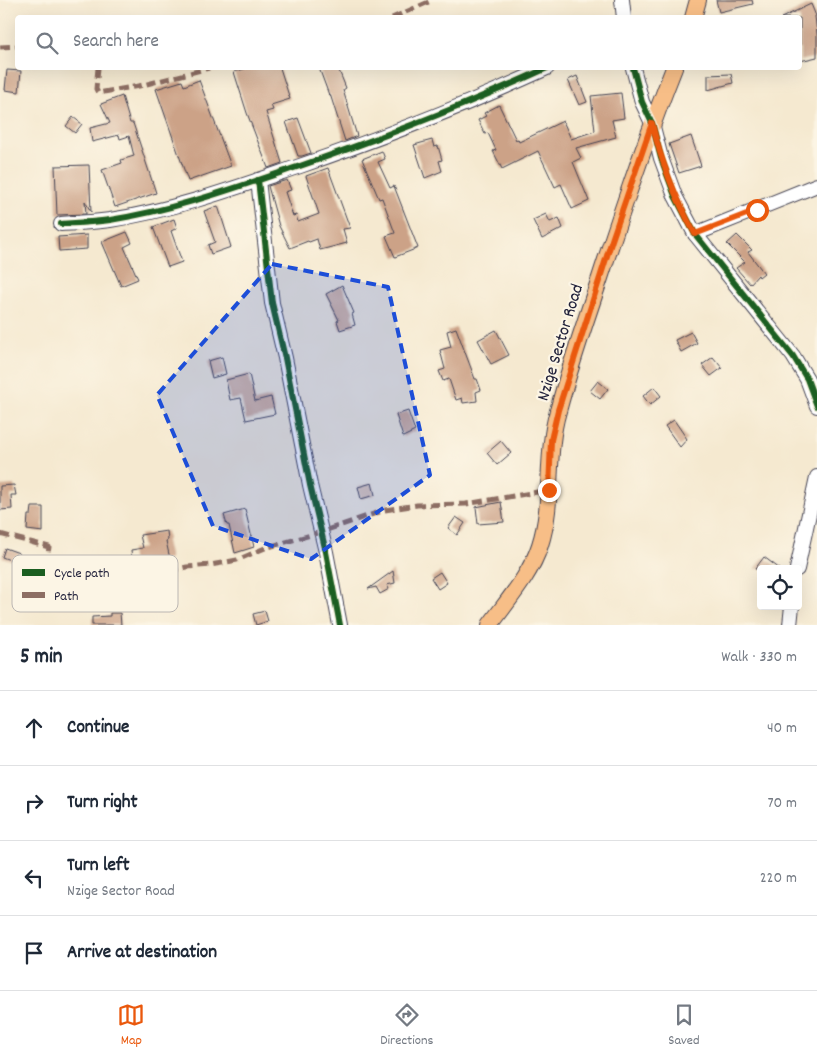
<!DOCTYPE html>
<meta charset="utf-8">
<style>
body{margin:0;font-family:Dekko,sans-serif;background:#f2f2f3;color:#1f2937}
.controls{position:absolute;right:15px;bottom:15px;display:grid;overflow:hidden;border-radius:5px;box-shadow:0 5px 20px #0002}
.controls button{width:45px;height:45px;display:grid;place-items:center;padding:0;border:0;border-bottom:1px solid #e0e1e3;background:#fff;color:#1f2937;font:25px sans-serif}
.stop{position:absolute;width:15px;height:15px;margin:-11px;border:4px solid #ea580c;border-radius:50%;background:#fff}
.stop.end{background:#ea580c;border-color:#fff;box-shadow:0 1px 5px #0008}
.list{margin:0;padding:0;list-style:none}
h2{display:flex;justify-content:space-between;align-items:center;height:65px;margin:0;padding:0 20px;font-size:21px}
h2 small{font-size:16px;font-weight:400;color:#747a83}
.list li{display:grid;grid-template-columns:32px 1fr auto;gap:15px;align-items:center;box-sizing:border-box;height:75px;padding:0 20px;border-top:1px solid #e0e1e3}
.list b{display:block;font-size:19px;white-space:nowrap}
.list p{margin:0;font-size:16px;white-space:nowrap;color:#747a83}
.list em{font-size:16px;font-style:normal;color:#747a83}
.icon{flex:none;width:28px;height:28px;fill:none;stroke:currentColor;stroke-width:2;stroke-linecap:round;stroke-linejoin:round}
.map{position:relative;flex:none;width:817px;height:625px;overflow:hidden}
.search{position:absolute;background:#fff;box-shadow:0 5px 20px #0002;left:15px;right:15px;top:15px;height:55px;display:flex;align-items:center;gap:12px;box-sizing:border-box;padding:0 18px;border-radius:5px;color:#747a83;font-size:19px}
.sheet{height:365px;background:#fff}
nav{display:flex;justify-content:space-around;align-items:center;box-sizing:border-box;height:70px;border-top:1px solid #e0e1e3;background:#fff;font-size:14px;color:#747a83}
nav a{display:grid;justify-items:center;gap:2px}
nav .on{color:#ea580c}
.map>svg:first-child{display:block}
.building{fill:#cca287}
.lines{fill:none;stroke-linecap:round;stroke-linejoin:round}
.minor-casing{stroke:#424051;stroke-width:16}
.major-casing{stroke:#424051;stroke-width:18}
.minor{stroke:#fff;stroke-width:14}
.major{stroke:#f7be87;stroke-width:16}
.quiet{stroke:#8d6e63;stroke-width:5;stroke-dasharray:10 5;stroke-linecap:butt}
.cycleway-casing{stroke:#fcf5e5;stroke-width:9}
.cycleway{stroke:#1b5e20;stroke-width:6}
.route{stroke:#ea580c;stroke-width:6}
.marked{fill:#1d4ed8;fill-opacity:0.2;stroke:#1d4ed8;stroke-width:4;stroke-dasharray:10 6;stroke-linejoin:round}
.labels{text-anchor:middle;stroke-width:4.5;stroke-linejoin:round;paint-order:stroke}
.street-label{font-size:18px;fill:#22223b;stroke:#fcf5e5}
.key{fill:#fcf5e5;stroke:#bbb6b2;stroke-width:1}
.key-label{font-size:14px;fill:#22223b}
</style>
<div class="map">
<svg width="817" height="625" viewBox="0 0 817 625">
<rect width="100%" height="100%" fill="#fcf5e5"/>
<filter id="ink" filterUnits="userSpaceOnUse"><feTurbulence type="fractalNoise" baseFrequency=".02" numOctaves="2"/><feDisplacementMap in="SourceGraphic" scale="10" xChannelSelector="R" yChannelSelector="G"/><feConvolveMatrix kernelMatrix="1 2 1 2 8 2 1 2 1" color-interpolation-filters="sRGB"/></filter>
<filter id="wash" filterUnits="userSpaceOnUse"><feTurbulence type="fractalNoise" baseFrequency=".0096" numOctaves="4" result="noise"/><feDisplacementMap in="SourceGraphic" scale="20" xChannelSelector="R" yChannelSelector="G"/><feGaussianBlur stdDeviation="1.12" result="paint"/><feColorMatrix in="noise" values="0 0 0 0 0 0 0 0 0 0 0 0 0 0 0 0 0 1.4 0 .05"/><feComposite in="paint" operator="in"/></filter>
<g filter="url(#wash)">
<rect width="100%" height="100%" fill="#f5e9d0"/>
<g id="blocks">
<g class="building">
<polygon points="716,0 752,0 753,4 719,12"/>
<polygon points="811,4 816,16 815,16 817,34 817,57 800,61 800,18 781,18"/>
<polygon points="247,68 280,68 290,99 271,105 273,110 266,112 282,163 268,168 247,113 234,72"/>
<polygon points="319,68 338,68 346,88 343,90 357,136 345,141 330,94 329,95"/>
<polygon points="7,70 21,71 19,92 5,90"/>
<polygon points="731,74 733,83 708,90 708,75"/>
<polygon points="577,76 587,102 579,105 568,80"/>
<polygon points="199,80 231,166 188,181 156,89 182,81 184,86"/>
<polygon points="621,93 624,118 612,120 616,137 576,148 581,158 573,162 589,201 572,209 561,184 555,187 538,151 502,169 493,151 496,150 488,133 485,134 478,120 486,116 484,113 499,105 516,140 518,139 519,142 563,121 571,139 595,131 591,96"/>
<polygon points="122,96 130,123 133,123 156,193 115,207 102,170 122,163 121,160 134,156 129,136 120,139 119,135 92,142 90,128 110,123 101,104"/>
<polygon points="73,117 82,124 75,133 66,126"/>
<polygon points="298,118 311,153 302,156 298,156 286,122"/>
<polygon points="691,136 701,166 679,173 669,144"/>
<polygon points="432,140 434,147 438,146 442,160 439,161 442,171 425,178 414,145"/>
<polygon points="382,151 385,159 378,162 390,188 394,186 418,248 395,257 386,236 395,233 382,198 379,199 362,159"/>
<polygon points="89,165 91,212 85,201 86,214 57,215 55,166"/>
<polygon points="328,168 350,228 343,229 347,243 320,250 317,239 309,242 308,241 290,248 279,226 268,186 287,180 291,190 285,192 293,216 296,215 298,222 319,214 306,176"/>
<polygon points="218,206 231,247 211,254 208,245 215,242 204,211"/>
<polygon points="546,214 550,222 559,218 563,228 542,239 533,220"/>
<polygon points="174,219 177,228 171,231 182,262 168,267 153,227"/>
<polygon points="127,232 132,243 124,247 138,279 121,286 102,242"/>
<polygon points="87,235 87,249 59,251 58,237"/>
<polygon points="737,235 752,250 748,252 764,273 759,277 758,275 750,284 736,268 745,262 727,244"/>
<polygon points="342,285 354,313 352,314 355,325 340,330 337,321 339,320 326,294"/>
<polygon points="456,328 475,379 477,379 481,390 476,392 477,401 463,403 462,398 456,400 449,379 443,381 439,371 445,369 440,350 451,347 447,331"/>
<polygon points="496,330 509,355 491,364 478,340"/>
<polygon points="691,332 697,343 681,352 675,340"/>
<polygon points="222,357 226,374 212,378 208,361"/>
<polygon points="713,357 722,368 711,376 702,365"/>
<polygon points="249,374 255,401 271,397 275,414 246,420 241,398 230,400 226,380"/>
<polygon points="598,381 608,389 600,399 590,391"/>
<polygon points="654,387 661,396 650,405 643,396"/>
<polygon points="408,411 415,431 403,437 396,415"/>
<polygon points="674,420 687,439 680,447 665,426"/>
<polygon points="501,441 511,453 497,465 487,453"/>
<polygon points="372,483 375,495 361,499 358,487"/>
<polygon points="14,485 16,495 11,495 12,509 0,510 0,486"/>
<polygon points="501,502 504,522 478,524 476,507"/>
<polygon points="32,507 43,507 43,532 27,530 28,515 31,515"/>
<polygon points="245,509 254,547 235,553 229,525 227,525 224,515"/>
<polygon points="456,517 465,523 457,535 448,528"/>
<polygon points="167,531 168,540 166,541 170,559 133,567 131,550 143,548 140,535"/>
<polygon points="5,548 19,553 15,562 2,557"/>
<polygon points="764,557 780,569 755,569"/>
<polygon points="393,571 395,583 387,585 389,589 380,594 376,587 368,589"/>
<polygon points="440,572 447,583 438,589 431,578"/>
<polygon points="265,611 268,621 256,625 253,614"/>
<polygon points="110,613 120,613 121,625 92,625 92,617 110,616"/>
</g>
</g>
</g>
<g filter="url(#ink)">
<use href="#blocks" fill-opacity="0" stroke="#424051" stroke-width="1"/>
<g class="lines">
<defs>
<g id="minor">
<polyline points="622,0 624,18"/>
<polyline points="633,68 642,102 652,123 661,158 675,196 695,234 793,356 807,379 817,406"/>
<polyline points="258,180 272,303 285,358 310,485 326,552 340,625"/>
<path d="M61 224C77 223 94 222 110 220 175 210 238 187 300 166 384 137 466 105 547 68"/>
<polyline points="695,234 817,185"/>
<polyline points="797,569 817,477"/>
<polyline points="790,625 792,606"/>
</g>
<g id="major">
<polyline points="693,18 698,0"/>
<path d="M490 625C508 600 531 574 540 545 554 502 545 455 558 411 570 366 585 322 600 278 623 207 647 136 674 68"/>
</g>
</defs>
<use href="#minor" class="minor-casing"/>
<use href="#major" class="major-casing"/>
<use href="#minor" class="minor"/>
<use href="#major" class="major"/>
<g class="quiet">
<polyline points="392,18 433,0"/>
<polyline points="0,47 18,46"/>
<polyline points="98,68 96,89 98,93 139,86 209,68"/>
<polyline points="0,534 49,547 41,602 44,605 119,582 187,567 211,565 237,560 265,548 321,532 385,510 417,505 466,504 549,490"/>
</g>
<defs>
<g id="cycleway">
<polyline points="633,68 642,102 652,123 661,158 675,196 695,234 793,356 807,379 817,406"/>
<polyline points="258,180 272,303 285,358 310,485 326,552 340,625"/>
<path d="M61 224C77 223 94 222 110 220 175 210 238 187 300 166 384 137 466 105 547 68"/>
</g>
</defs>
<use href="#cycleway" class="cycleway-casing"/>
<use href="#cycleway" class="cycleway"/>
</g>
</g>
<g class="lines" filter="url(#ink)">
<path class="route" d="M549 490 551 440 558 410 612 240 652 123C661 162 676 199 695 234L757 210"/>
</g>
<path class="marked" d="M272 264 388 287 430 475 311 559 213 526 157 395Z"/>
<g class="labels">
<g class="street-label">
<text transform="translate(559 342) rotate(-73)" y="6">Nzige Sector Road</text>
</g>
</g>
<rect x="12" y="555" width="166" height="57" rx="8" class="key"/>
<rect x="22" y="569" width="23" height="7" fill="#1b5e20"/>
<rect x="22" y="592" width="23" height="6" fill="#8d6e63"/>
<g class="key-label">
<text x="54" y="577">Cycle path</text>
<text x="54" y="600">Path</text>
</g>
</svg>
<div class="controls">
<button><svg class="icon" aria-label="locate" viewBox="0 0 24 24"><circle cx="12" cy="12" r="6"/><path d="M12 2v4M12 18v4M2 12h4M18 12h4"/></svg></button>
</div>
<div class="stop" style="left:757px;top:210px"></div>
<div class="stop end" style="left:549px;top:490px"></div>
<div class="search"><svg class="icon" aria-label="search" viewBox="0 0 24 24"><circle cx="10" cy="10" r="6"/><path d="M15 15l6 6"/></svg>Search here</div>
</div>
<section class="sheet">
<h2>5 min<small>Walk · 330 m</small></h2>
<ul class="list">
<li><svg class="icon" aria-label="ahead" viewBox="0 0 24 24"><path d="M12 20V5M6 11l6-6 6 6"/></svg><div><b>Continue</b></div><em>40 m</em></li>
<li><svg class="icon" aria-label="right" viewBox="0 0 24 24"><path d="M7 20v-9h11M14 6l5 5-5 5"/></svg><div><b>Turn right</b></div><em>70 m</em></li>
<li><svg class="icon" aria-label="left" viewBox="0 0 24 24"><path d="M17 20v-9H6M10 6l-5 5 5 5"/></svg><div><b>Turn left</b><p>Nzige Sector Road</p></div><em>220 m</em></li>
<li><svg class="icon" aria-label="arrive" viewBox="0 0 24 24"><path d="M6 21V4h12l-3 4 3 4H6"/></svg><div><b>Arrive at destination</b></div></li>
</ul>
</section>
<nav>
<a class="on"><svg class="icon" aria-label="map" viewBox="0 0 24 24"><path d="M3 6l6-2 6 2 6-2v14l-6 2-6-2-6 2zM9 4v14M15 6v14"/></svg>Map</a>
<a><svg class="icon" aria-label="directions" viewBox="0 0 24 24"><path d="M12 3l9 9-9 9-9-9zM9 14v-3h6M13 9l2 2-2 2"/></svg>Directions</a>
<a><svg class="icon" aria-label="saved" viewBox="0 0 24 24"><path d="M7 4h10v16l-5-4-5 4z"/></svg>Saved</a>
</nav>
